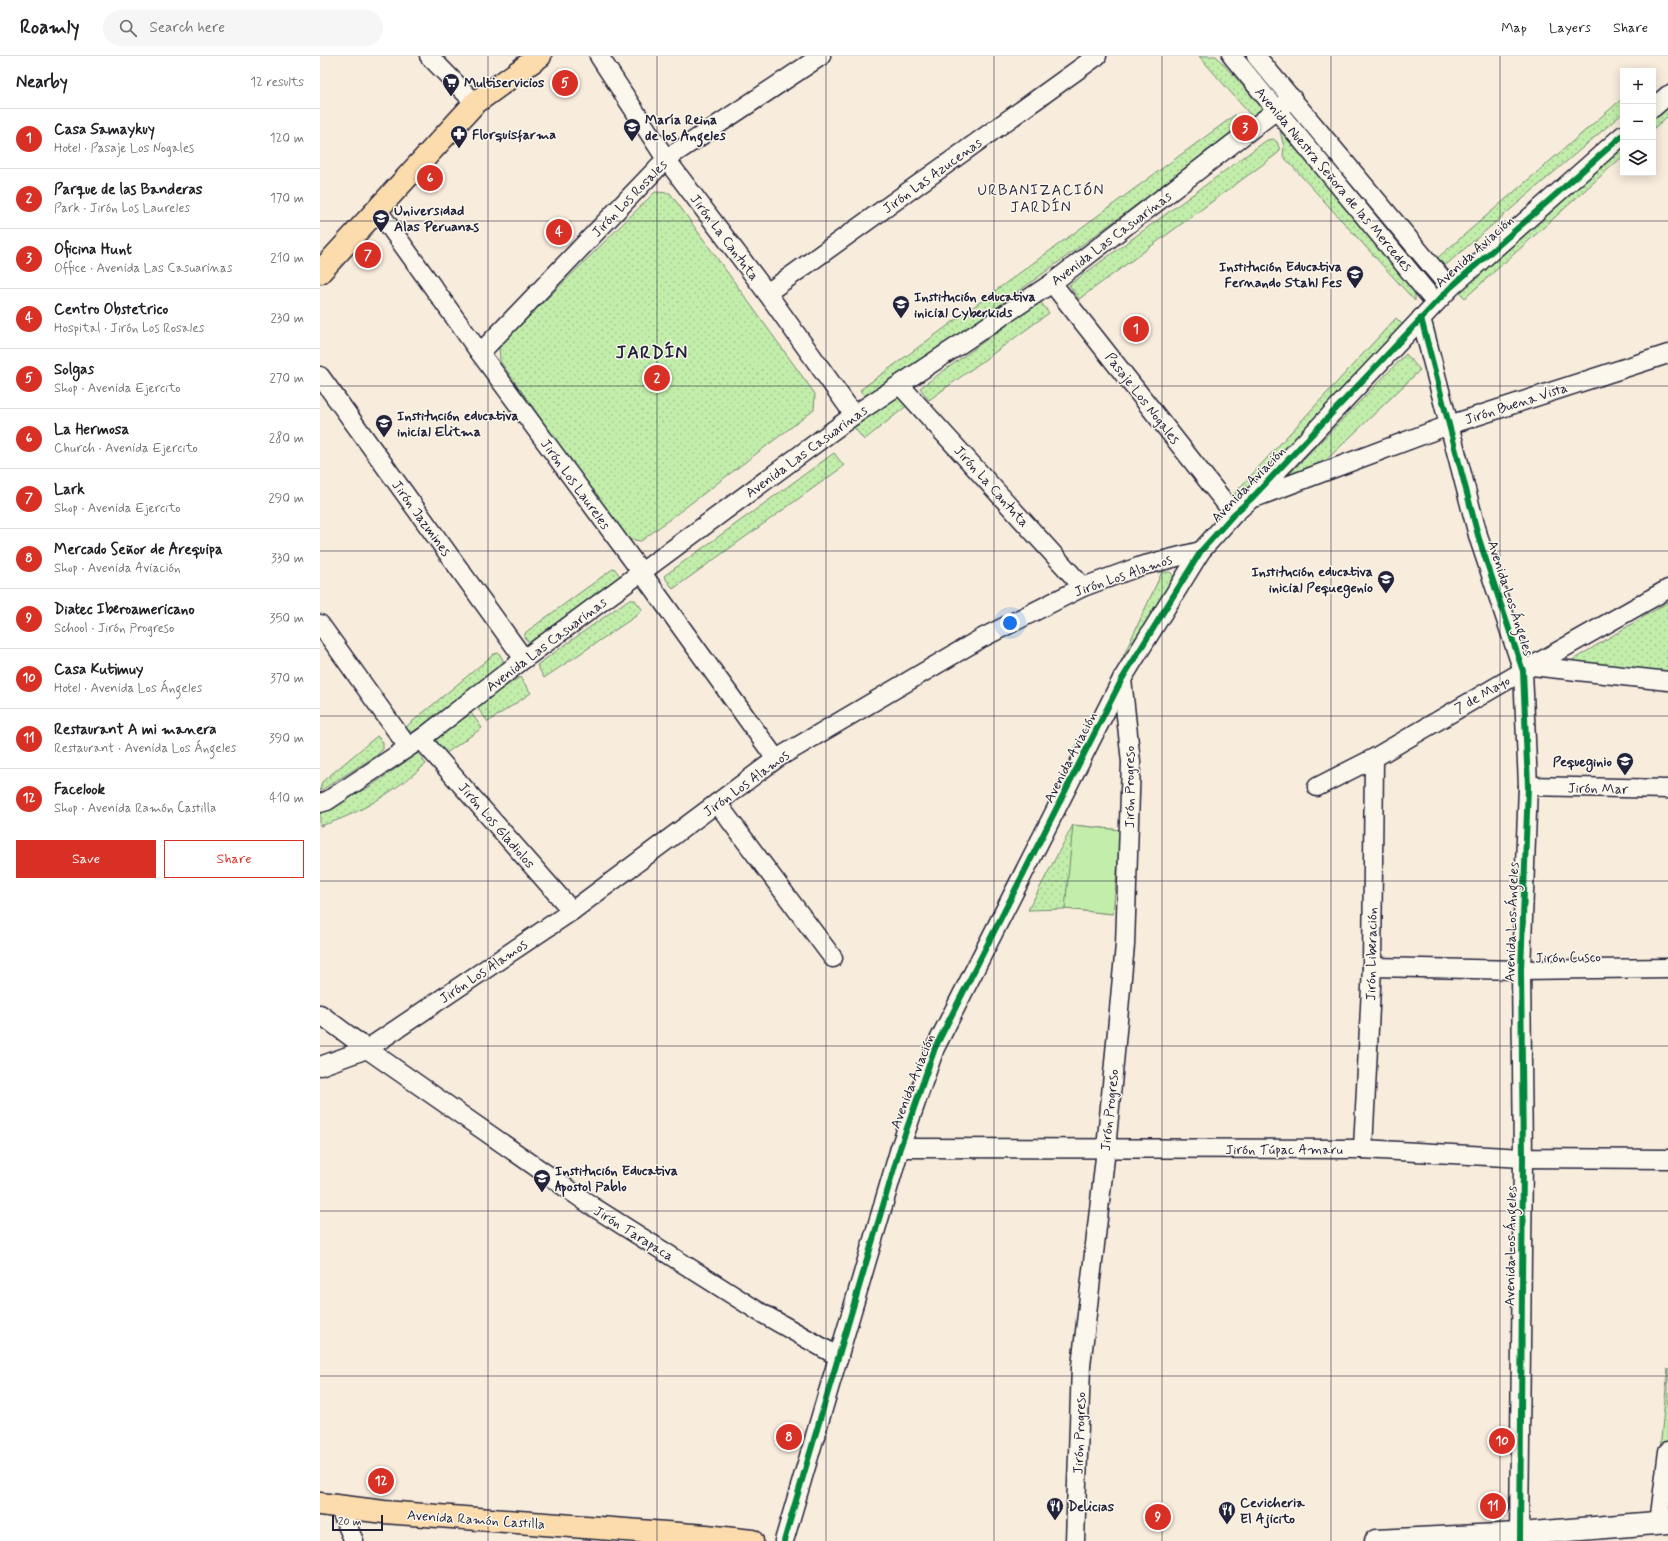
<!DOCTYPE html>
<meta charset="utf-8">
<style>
body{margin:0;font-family:Mynerve,sans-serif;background:#f6f6f6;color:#202124}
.controls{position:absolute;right:12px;top:12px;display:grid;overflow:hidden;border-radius:0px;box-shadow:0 2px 10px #0003}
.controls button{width:36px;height:36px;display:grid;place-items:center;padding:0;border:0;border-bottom:1px solid #e0e0e0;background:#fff;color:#202124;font:20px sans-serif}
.scale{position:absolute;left:12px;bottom:10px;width:51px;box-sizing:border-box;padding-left:4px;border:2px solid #22223b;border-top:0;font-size:11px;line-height:14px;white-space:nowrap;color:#22223b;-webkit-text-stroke:3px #fbf7ec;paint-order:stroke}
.you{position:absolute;left:690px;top:567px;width:14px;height:14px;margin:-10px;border:3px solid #fff;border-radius:50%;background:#1a73e8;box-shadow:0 0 0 6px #1a73e833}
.badge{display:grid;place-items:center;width:26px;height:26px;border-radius:50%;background:#d93025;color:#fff;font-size:13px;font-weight:700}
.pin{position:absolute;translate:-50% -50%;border:2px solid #fff;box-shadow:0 1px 4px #0006}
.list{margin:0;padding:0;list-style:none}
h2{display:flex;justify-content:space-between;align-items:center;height:52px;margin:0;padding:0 16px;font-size:17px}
h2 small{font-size:13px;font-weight:400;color:#757577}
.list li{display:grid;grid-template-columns:26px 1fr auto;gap:12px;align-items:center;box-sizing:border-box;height:60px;padding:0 16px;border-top:1px solid #e0e0e0}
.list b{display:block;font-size:15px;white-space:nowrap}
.list p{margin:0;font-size:13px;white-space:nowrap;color:#757577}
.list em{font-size:13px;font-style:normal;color:#757577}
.actions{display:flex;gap:8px;padding:12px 16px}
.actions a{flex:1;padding:9px 0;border:1px solid #d93025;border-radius:0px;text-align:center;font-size:14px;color:#d93025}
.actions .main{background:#d93025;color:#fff}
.icon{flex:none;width:22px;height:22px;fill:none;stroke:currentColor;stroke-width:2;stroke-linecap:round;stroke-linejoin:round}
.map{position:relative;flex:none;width:1348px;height:1485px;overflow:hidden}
header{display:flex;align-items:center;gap:24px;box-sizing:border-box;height:56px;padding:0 20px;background:#fff;border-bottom:1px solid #e0e0e0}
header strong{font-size:19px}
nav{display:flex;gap:22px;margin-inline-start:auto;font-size:14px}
.search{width:280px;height:36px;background:#f6f6f6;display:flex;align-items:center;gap:10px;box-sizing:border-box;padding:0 14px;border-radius:22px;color:#757577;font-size:15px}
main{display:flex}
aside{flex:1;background:#fff}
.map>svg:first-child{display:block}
.grass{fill:url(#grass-tufts);stroke:#728872}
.park{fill:url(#park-dots);stroke:#728872}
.pitch{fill:#c2edaa;stroke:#728872}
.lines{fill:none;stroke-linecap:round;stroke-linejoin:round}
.minor-casing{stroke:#22223b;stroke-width:21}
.tertiary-casing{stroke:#22223b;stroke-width:25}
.trunk-casing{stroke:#22223b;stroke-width:25}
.minor{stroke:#fbf7ec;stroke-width:18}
.tertiary{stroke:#fbf7ec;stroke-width:22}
.trunk{stroke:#fcdcac;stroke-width:22}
.cycleway-casing{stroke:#fbf7ec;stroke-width:8}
.cycleway{stroke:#00873e;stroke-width:6}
.grid{fill:none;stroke:#22223b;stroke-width:1;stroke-opacity:0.55}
.labels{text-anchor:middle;stroke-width:3;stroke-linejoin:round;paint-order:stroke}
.poi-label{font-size:14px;font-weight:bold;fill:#22223b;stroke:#fbf7ec;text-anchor:start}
.street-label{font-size:14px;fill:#22223b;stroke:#fbf7ec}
.neighbourhood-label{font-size:15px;letter-spacing:1px;fill:#22223b;stroke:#fbf7ec}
.district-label{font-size:18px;font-weight:bold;letter-spacing:1px;fill:#22223b;stroke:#fbf7ec}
</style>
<header>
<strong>Roamly</strong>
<div class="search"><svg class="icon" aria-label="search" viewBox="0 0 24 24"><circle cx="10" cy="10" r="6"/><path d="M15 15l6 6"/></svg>Search here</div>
<nav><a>Map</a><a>Layers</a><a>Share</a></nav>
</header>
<main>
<aside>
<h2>Nearby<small>12 results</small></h2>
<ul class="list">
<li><span class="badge">1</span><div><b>Casa Samaykuy</b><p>Hotel · Pasaje Los Nogales</p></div><em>120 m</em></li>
<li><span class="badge">2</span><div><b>Parque de las Banderas</b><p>Park · Jirón Los Laureles</p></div><em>170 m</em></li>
<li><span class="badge">3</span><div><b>Oficina Hunt</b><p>Office · Avenida Las Casuarinas</p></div><em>210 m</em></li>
<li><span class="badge">4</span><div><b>Centro Obstetrico</b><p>Hospital · Jirón Los Rosales</p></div><em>230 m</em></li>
<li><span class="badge">5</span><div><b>Solgas</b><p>Shop · Avenida Ejercito</p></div><em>270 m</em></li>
<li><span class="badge">6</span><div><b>La Hermosa</b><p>Church · Avenida Ejercito</p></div><em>280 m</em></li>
<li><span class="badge">7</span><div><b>Lark</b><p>Shop · Avenida Ejercito</p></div><em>290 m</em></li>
<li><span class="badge">8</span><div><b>Mercado Señor de Arequipa</b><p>Shop · Avenida Aviación</p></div><em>330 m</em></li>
<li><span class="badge">9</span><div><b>Diatec Iberoamericano</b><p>School · Jirón Progreso</p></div><em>350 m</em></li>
<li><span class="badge">10</span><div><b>Casa Kutimuy</b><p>Hotel · Avenida Los Ángeles</p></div><em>370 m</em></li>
<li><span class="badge">11</span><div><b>Restaurant A mi manera</b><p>Restaurant · Avenida Los Ángeles</p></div><em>390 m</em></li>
<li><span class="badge">12</span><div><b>Facelook</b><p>Shop · Avenida Ramón Castilla</p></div><em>410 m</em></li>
</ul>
<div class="actions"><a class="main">Save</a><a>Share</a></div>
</aside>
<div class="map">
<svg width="1348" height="1485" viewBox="0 0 1348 1485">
<defs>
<pattern id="grass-tufts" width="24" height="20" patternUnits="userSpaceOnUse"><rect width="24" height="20" fill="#c2edaa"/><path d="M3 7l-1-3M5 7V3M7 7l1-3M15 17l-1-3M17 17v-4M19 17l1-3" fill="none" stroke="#a6cb93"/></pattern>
<pattern id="park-dots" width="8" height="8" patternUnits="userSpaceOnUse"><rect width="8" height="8" fill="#c2edaa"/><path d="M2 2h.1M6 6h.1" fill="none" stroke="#a6cb93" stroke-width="1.8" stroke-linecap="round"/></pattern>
</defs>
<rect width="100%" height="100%" fill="#f8ecdc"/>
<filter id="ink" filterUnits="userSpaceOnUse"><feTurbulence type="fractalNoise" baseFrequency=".025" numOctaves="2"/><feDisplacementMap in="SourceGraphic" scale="8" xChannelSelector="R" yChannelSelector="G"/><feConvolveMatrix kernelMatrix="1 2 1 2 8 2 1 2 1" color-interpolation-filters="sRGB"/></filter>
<g filter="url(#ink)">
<polygon class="grass" points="1348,1313 1348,1411 1335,1443"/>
<g class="park">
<polygon points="879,0 896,0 944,54 934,63"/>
<polygon points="1303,42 1303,57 1114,219 1107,211"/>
<polygon points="1348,46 1348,60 1333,73 1333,60"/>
<polygon points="915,59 924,70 548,346 540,334"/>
<polygon points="960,75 1095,230 1095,245 963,100 964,91"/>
<polygon points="989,78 1101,206 1097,209 986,81"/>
<polygon points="953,83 957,86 960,94 957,98 759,243 749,229 947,84"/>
<polygon points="1303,86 1303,100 1145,242 1137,234"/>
<polygon points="335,136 350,137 495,338 494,354 321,485 306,483 180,305 179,290"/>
<polygon points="720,245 729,257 609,344 600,332"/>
<polygon points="1076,262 1085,271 923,440 913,439"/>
<polygon points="1086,298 1100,314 999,411 960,427"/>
<polygon points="578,334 589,348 544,384 533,370"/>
<polygon points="514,397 524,410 353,533 344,520"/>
<polygon points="294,512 300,520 299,526 211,589 204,581 206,576"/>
<polygon points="842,516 850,516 855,521 790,629"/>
<polygon points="308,544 315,544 322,553 316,560 224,622 217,609"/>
<polygon points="1348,546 1348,621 1236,614"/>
<polygon points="179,597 184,606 183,611 134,650 92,676 86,675 87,670 174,598"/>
<polygon points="200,621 211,637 168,666 156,650"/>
<polygon points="151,657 162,672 122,700 111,685"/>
<polygon points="57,680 63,686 63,693 57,699 0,735 2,726"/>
<path d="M98 697 106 708C74 735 41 758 0 770V756L51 730Z"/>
<polygon points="753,769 801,774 793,858 745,853 708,854"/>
</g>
<polygon class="pitch" points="753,769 801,774 793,858 745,853"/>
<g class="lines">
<defs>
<g id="minor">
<polyline points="109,0 155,47"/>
<polyline points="279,0 346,103 447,237 534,359"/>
<polyline points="912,0 1115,246"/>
<polyline points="936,0 1130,232"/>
<polyline points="1333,52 1348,39"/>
<polyline points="57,153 160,297 322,517 456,703"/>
<polyline points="732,227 914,458"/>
<polyline points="447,237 777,0"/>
<polyline points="1101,262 1159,483 1203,615 1208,730 1201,914 1203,1102 1199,1478"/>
<polyline points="160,297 346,103 501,0"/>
<polyline points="0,320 204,603"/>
<polyline points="580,329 763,531"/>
<polyline points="937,441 1129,369 1348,298"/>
<polyline points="0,568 88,691"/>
<polyline points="1212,610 1348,625"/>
<polyline points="101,683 252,855"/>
<polyline points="1208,730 1348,733"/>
<polyline points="997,731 1054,702 1203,615 1348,533"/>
<polyline points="0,747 7,745 101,683 204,603 534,359 732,227 972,42"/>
<polyline points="397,747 513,902"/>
<polyline points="1052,911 1201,914 1348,912"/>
<polyline points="0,958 47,993 272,1150 438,1255 519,1301"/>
<polyline points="0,1010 47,993 252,855 456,703 660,583 763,531 821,510 881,495"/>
<polyline points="580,1092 1043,1093 1203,1102 1348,1103"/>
<polyline points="1043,1093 1052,911 1054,702"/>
<polyline points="19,1451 34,1485"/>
<polyline points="1339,1467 1348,1395"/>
<polyline points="464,1485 580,1092 615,992 802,623 881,495 914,458 932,442 1130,232 1303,79"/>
<polyline points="755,1485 761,1310 786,1093 805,889 811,706 802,623"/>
</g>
<polyline id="tertiary" points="1056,1485 1199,1478 1348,1466"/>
<g id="trunk">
<polyline points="0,216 155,47 220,0"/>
<polyline points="0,1448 64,1456 386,1480 432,1485"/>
</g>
</defs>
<use href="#minor" class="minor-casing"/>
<use href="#tertiary" class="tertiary-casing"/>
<use href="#trunk" class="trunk-casing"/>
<use href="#minor" class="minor"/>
<use href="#tertiary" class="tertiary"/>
<use href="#trunk" class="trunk"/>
<defs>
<g id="cycleway">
<polyline points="1101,262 1159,483 1203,615 1208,730 1201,914 1203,1102 1200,1485"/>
<polyline points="464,1485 580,1092 615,992 802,623 881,495 914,458 932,442 1130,232 1303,79"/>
</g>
</defs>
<use href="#cycleway" class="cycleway-casing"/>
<use href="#cycleway" class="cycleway"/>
</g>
</g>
<path class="grid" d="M168 0V1485M337 0V1485M506 0V1485M674 0V1485M842 0V1485M1011 0V1485M1180 0V1485M0 165H1348M0 330H1348M0 495H1348M0 660H1348M0 825H1348M0 990H1348M0 1155H1348M0 1320H1348"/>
<defs>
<symbol id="supermarket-pin" viewBox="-11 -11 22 30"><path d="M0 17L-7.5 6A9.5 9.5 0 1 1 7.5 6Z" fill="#22223b" stroke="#fbf7ec"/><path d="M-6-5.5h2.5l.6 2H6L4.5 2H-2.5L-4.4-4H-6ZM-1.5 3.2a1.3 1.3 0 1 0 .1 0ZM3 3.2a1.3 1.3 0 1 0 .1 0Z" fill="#fff"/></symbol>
<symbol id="school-pin" viewBox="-11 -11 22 30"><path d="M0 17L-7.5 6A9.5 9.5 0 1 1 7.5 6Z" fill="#22223b" stroke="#fbf7ec"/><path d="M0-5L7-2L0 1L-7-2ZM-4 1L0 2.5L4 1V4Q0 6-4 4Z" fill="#fff"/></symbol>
<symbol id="pharmacy-pin" viewBox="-11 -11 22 30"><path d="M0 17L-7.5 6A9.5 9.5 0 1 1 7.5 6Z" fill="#22223b" stroke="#fbf7ec"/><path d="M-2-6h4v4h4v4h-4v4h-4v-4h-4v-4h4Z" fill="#fff"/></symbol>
<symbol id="university-pin" viewBox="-11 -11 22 30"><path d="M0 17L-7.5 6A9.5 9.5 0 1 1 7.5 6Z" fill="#22223b" stroke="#fbf7ec"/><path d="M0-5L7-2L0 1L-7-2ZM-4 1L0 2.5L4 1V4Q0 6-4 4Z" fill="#fff"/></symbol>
<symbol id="restaurant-pin" viewBox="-11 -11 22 30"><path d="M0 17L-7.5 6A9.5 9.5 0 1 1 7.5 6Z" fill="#22223b" stroke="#fbf7ec"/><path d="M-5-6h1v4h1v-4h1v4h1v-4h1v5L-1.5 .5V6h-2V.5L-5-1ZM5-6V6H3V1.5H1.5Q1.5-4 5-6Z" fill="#fff"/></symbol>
</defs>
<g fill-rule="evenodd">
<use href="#supermarket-pin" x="121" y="16" width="20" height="27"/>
<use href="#school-pin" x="302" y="61" width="20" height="27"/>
<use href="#pharmacy-pin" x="129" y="68" width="20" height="27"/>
<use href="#university-pin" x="51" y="152" width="20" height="27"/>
<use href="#school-pin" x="1025" y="208" width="20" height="27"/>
<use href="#school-pin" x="571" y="238" width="20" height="27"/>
<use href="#school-pin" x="54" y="357" width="20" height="27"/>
<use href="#school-pin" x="1056" y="513" width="20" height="27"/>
<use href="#school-pin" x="1295" y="695" width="20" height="27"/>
<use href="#school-pin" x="212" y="1112" width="20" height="27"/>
<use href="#restaurant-pin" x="725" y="1440" width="20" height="27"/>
<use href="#restaurant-pin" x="897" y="1444" width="20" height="27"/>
</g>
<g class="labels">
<g class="poi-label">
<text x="144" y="31">Multiservicios</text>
<text x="325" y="68">María Reina<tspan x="325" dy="16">de los Angeles</tspan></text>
<text x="152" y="83">Florquisfarma</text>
<text x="74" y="159">Universidad<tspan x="74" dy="16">Alas Peruanas</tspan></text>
<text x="1022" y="215" text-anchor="end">Institución Educativa<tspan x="1022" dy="16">Fernando Stahl Fes</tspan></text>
<text x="594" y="245">Institución educativa<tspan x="594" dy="16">inicial Cyberkids</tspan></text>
<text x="77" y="364">Institución educativa<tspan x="77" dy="16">inicial Elitma</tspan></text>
<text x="1053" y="520" text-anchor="end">Institución educativa<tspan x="1053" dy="16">inicial Pequegenio</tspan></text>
<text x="1292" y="710" text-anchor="end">Pequeginio</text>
<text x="235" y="1119">Institución Educativa<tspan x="235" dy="16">Apostol Pablo</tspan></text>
<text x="920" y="1451">Cevicheria<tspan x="920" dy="16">El Ajicito</tspan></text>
<text x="748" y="1455">Delicias</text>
</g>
<g class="street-label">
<text transform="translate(612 119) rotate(-36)" y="5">Jirón Las Azucenas</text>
<text transform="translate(1014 123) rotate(50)" y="5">Avenida Nuestra Señora de las Mercedes</text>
<text transform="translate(309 142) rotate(-46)" y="5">Jirón Los Rosales</text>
<text transform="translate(405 181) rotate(53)" y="5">Jirón La Cantuta</text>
<text transform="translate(791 182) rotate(-37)" y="5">Avenida Las Casuarinas</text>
<text transform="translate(1154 195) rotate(-42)" y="5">Avenida Aviación</text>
<text transform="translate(823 342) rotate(52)" y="5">Pasaje Los Nogales</text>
<text transform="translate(1196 347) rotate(-18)" y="5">Jirón Buena Vista</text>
<text transform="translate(486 395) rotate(-36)" y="5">Avenida Las Casuarinas</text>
<text transform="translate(256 428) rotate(54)" y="5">Jirón Los Laureles</text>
<text transform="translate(928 428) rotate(-46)" y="5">Avenida Aviación</text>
<text transform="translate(672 430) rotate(48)" y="5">Jirón La Cantuta</text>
<text transform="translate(102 462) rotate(54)" y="5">Jirón Jazmines</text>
<text transform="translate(803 519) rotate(-19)" y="5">Jirón Los Alamos</text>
<text transform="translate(1191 542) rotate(72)" y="5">Avenida Los Ángeles</text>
<text transform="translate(226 588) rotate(-37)" y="5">Avenida Las Casuarinas</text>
<text transform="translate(1162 638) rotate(-30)" y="5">7 de Mayo</text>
<text transform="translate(750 701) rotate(-63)" y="5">Avenida Aviación</text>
<text transform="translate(426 727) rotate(-36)" y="5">Jirón Los Alamos</text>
<text transform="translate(809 731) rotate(-90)" y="5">Jirón Progreso</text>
<text transform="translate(1278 732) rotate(1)" y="5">Jirón Mar</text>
<text transform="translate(177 769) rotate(49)" y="5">Jirón Los Gladiolos</text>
<text transform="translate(1191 866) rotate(-88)" y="5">Avenida Los Ángeles</text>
<text transform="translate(1051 898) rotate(-89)" y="5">Jirón Liberación</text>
<text transform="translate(1248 901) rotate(-1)" y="5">Jirón Cusco</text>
<text transform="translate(163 915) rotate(-34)" y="5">Jirón Los Alamos</text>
<text transform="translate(592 1025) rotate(-69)" y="5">Avenida Aviación</text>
<text transform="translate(789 1054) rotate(-84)" y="5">Jirón Progreso</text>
<text x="964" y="1098">Jirón Túpac Amaru</text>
<text transform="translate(314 1177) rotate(32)" y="5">Jirón Tarapaca</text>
<text transform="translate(1190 1190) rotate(-89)" y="5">Avenida Los Ángeles</text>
<text transform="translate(759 1377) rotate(-88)" y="5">Jirón Progreso</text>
<text transform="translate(156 1463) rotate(4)" y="5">Avenida Ramón Castilla</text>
</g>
<g class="neighbourhood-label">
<text x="721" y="139">URBANIZACIÓN<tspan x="721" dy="17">JARDÍN</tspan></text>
</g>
<g class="district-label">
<text x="332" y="302">JARDÍN</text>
</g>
</g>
</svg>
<div class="controls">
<button>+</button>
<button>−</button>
<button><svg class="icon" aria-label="layers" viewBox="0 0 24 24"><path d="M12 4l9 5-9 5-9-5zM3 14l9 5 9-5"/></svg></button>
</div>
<div class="scale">20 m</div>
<div class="you"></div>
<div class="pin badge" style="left:816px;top:273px">1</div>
<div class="pin badge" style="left:337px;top:322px">2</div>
<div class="pin badge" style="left:925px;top:72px">3</div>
<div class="pin badge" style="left:239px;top:176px">4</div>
<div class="pin badge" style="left:245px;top:27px">5</div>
<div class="pin badge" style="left:110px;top:122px">6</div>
<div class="pin badge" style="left:48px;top:199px">7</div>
<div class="pin badge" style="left:469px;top:1381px">8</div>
<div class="pin badge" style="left:838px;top:1461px">9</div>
<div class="pin badge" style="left:1182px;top:1385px">10</div>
<div class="pin badge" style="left:1173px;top:1450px">11</div>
<div class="pin badge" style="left:61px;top:1425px">12</div>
</div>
</main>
